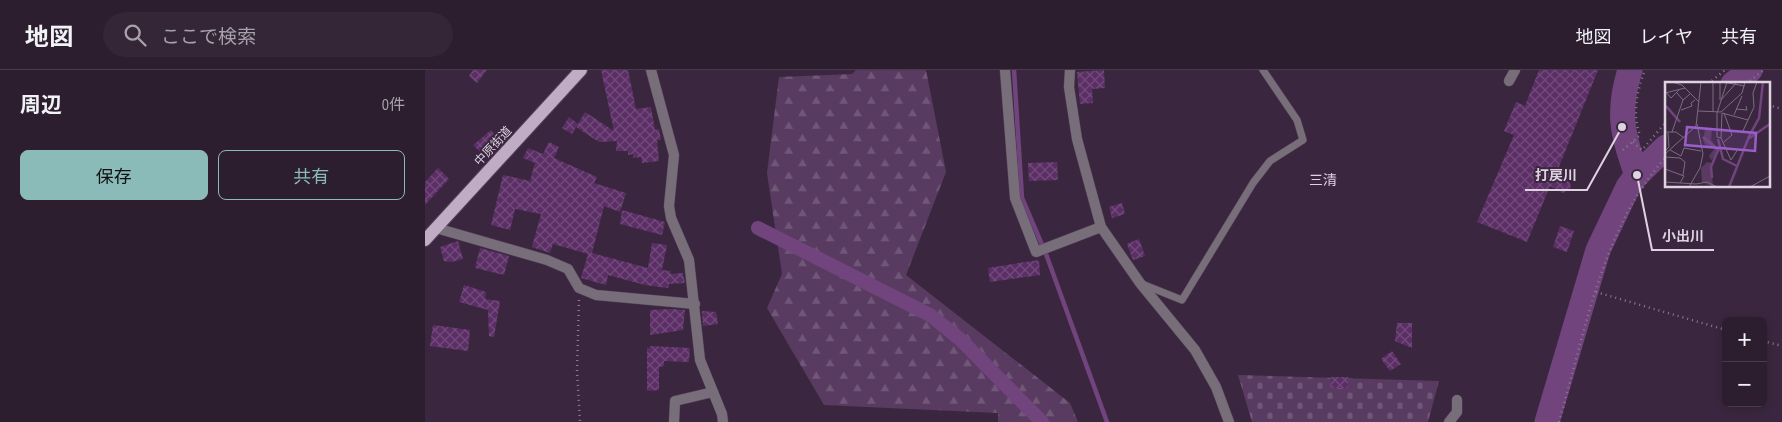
<!DOCTYPE html>
<html lang="ja">
<meta charset="utf-8">
<style>
body{margin:0;font-family:"PT Sans Narrow","Noto Sans JP",sans-serif;background:#342637;color:#f1f3f6}
.controls{position:absolute;right:15px;bottom:15px;display:grid;overflow:hidden;border-radius:8px;box-shadow:0 2px 8px #0003}
.controls button{width:45px;height:45px;display:grid;place-items:center;padding:0;border:0;border-bottom:1px solid #483b4b;background:#2c1d2f;color:#f1f3f6;font:25px sans-serif}
.list{margin:0;padding:0;list-style:none}
h2{display:flex;justify-content:space-between;align-items:center;height:65px;margin:0;padding:0 20px;font-size:21px}
h2 small{font-size:16px;font-weight:400;color:#a6a2aa}
.actions{display:flex;gap:10px;padding:15px 20px}
.actions a{flex:1;padding:11px 0;border:1px solid #8bbbb9;border-radius:8px;text-align:center;font-size:18px;color:#8bbbb9}
.actions .main{background:#8bbbb9;color:#111}
.icon{flex:none;width:28px;height:28px;fill:none;stroke:currentColor;stroke-width:2;stroke-linecap:round;stroke-linejoin:round}
.map{position:relative;flex:none;width:1357px;height:352px;overflow:hidden}
header{display:flex;align-items:center;gap:30px;box-sizing:border-box;height:70px;padding:0 25px;background:#2c1d2f;border-bottom:1px solid #483b4b}
header strong{font-size:24px}
nav{display:flex;gap:28px;margin-inline-start:auto;font-size:18px}
.search{width:350px;height:45px;background:#342637;display:flex;align-items:center;gap:12px;box-sizing:border-box;padding:0 18px;border-radius:28px;color:#a6a2aa;font-size:19px}
main{display:flex}
aside{flex:1;background:#2c1d2f}
.map>svg:first-child{display:block}
.forest{fill:url(#forest-firs)}
.cemetery{fill:url(#cemetery-stones)}
.lines{fill:none;stroke-linecap:round;stroke-linejoin:round}
.stream{stroke:#72447e;stroke-width:4.5}
.canal{stroke:#72447e;stroke-width:14}
.river{stroke:#72447e;stroke-width:25}
.building{fill:url(#building-cross-hatch)}
.lane-casing{stroke:#544359;stroke-width:8}
.street-casing{stroke:#544359;stroke-width:11}
.primary-casing{stroke:#544359;stroke-width:14}
.path{stroke:#8a7b8e;stroke-width:2.5;stroke-dasharray:1 4;stroke-linecap:butt}
.lane{stroke:#786e7a;stroke-width:7}
.street{stroke:#786e7a;stroke-width:10}
.primary{stroke:#c0acc5;stroke-width:12}
.labels{text-anchor:middle;stroke-width:4;stroke-linejoin:round;paint-order:stroke}
.street-label{font-size:12px;fill:#dfd3e2;stroke:#3a273f}
.neighbourhood-label{font-size:14px;fill:#dfd3e2;stroke:#3a273f}
.inset-river{fill:none;stroke:#72447e;stroke-width:2.5}
.inset-road{fill:none;stroke:#7c6c80;stroke-width:1}
.view{fill:#995eca;fill-opacity:0.15;stroke:#995eca;stroke-width:2.5}
.inset-edge{fill:none;stroke:#dfd3e2;stroke-width:2.5}
.leader{fill:none;stroke:#dfd3e2;stroke-width:2}
.callout-dot{fill:#dfd3e2;stroke:#3a273f;stroke-width:2}
.callout-label{font-size:14px;text-anchor:middle;font-weight:bold;fill:#dfd3e2;stroke:#3a273f;stroke-width:4;stroke-linejoin:round;paint-order:stroke}
</style>
<header>
<strong>地図</strong>
<div class="search"><svg class="icon" aria-label="search" viewBox="0 0 24 24"><circle cx="10" cy="10" r="6"/><path d="M15 15l6 6"/></svg>ここで検索</div>
<nav><a>地図</a><a>レイヤ</a><a>共有</a></nav>
</header>
<main>
<aside>
<h2>周辺<small>0件</small></h2>
<ul class="list">
</ul>
<div class="actions"><a class="main">保存</a><a>共有</a></div>
</aside>
<div class="map">
<svg width="1357" height="352" viewBox="0 0 1357 352">
<defs>
<pattern id="forest-firs" width="22" height="20" patternUnits="userSpaceOnUse" patternTransform="scale(1.25)"><rect width="22" height="20" fill="#593b61"/><path d="M5 1l3.5 6h-7zM16 11l3.5 6h-7z" fill="#705677"/></pattern>
<pattern id="cemetery-stones" width="16" height="16" patternUnits="userSpaceOnUse" patternTransform="scale(1.25)"><rect width="16" height="16" fill="#593b61"/><path d="M2 7V4a2 2 0 0 1 4 0v3zM10 15v-3a2 2 0 0 1 4 0v3z" fill="#705677"/></pattern>
<pattern id="building-cross-hatch" width="8" height="8" patternUnits="userSpaceOnUse" patternTransform="scale(1.25)"><rect width="8" height="8" fill="#5b2e66"/><path d="M0 0l8 8M0 8l8-8" fill="none" stroke="#724b7c"/></pattern>
</defs>
<rect width="100%" height="100%" fill="#3a273f"/>
<polygon class="forest" points="431,0 501,0 521,102 481,205 645,333 653,352 573,352 573,343 399,335 342,238 357,204 342,103 354,7 427,4"/>
<polygon class="cemetery" points="813,305 1014,311 1003,352 827,352"/>
<g class="lines">
<polyline class="stream" points="589,0 597,128 621,184 682,352"/>
<polyline class="canal" points="333,158 505,245 536,270 617,352"/>
<g class="river">
<path d="M1205 0C1192 41 1197 65 1212 105"/>
<polyline points="1308,14 1325,0"/>
<polyline points="1122,352 1173,180 1203,117 1212,105 1241,77"/>
</g>
</g>
<g class="building">
<polygon points="48,0 62,0 52,13 44,6"/>
<polygon points="176,0 203,0 211,39 226,37 230,60 234,59 236,70 232,70 234,91 217,93 216,87 208,88 208,84 203,85 203,81 191,81 192,71 174,72 151,57 147,64 137,58 144,47 153,54 160,42 189,61"/>
<polygon points="679,0 680,18 667,19 668,33 655,34 652,2"/>
<polygon points="1114,0 1173,0 1131,104 1144,109 1146,118 1138,123 1125,116 1102,172 1052,152 1089,65 1079,61 1091,32 1100,36"/>
<polygon points="66,60 74,70 57,84 48,75"/>
<polygon points="124,72 134,77 129,88 172,107 169,113 201,123 195,142 179,136 167,183 223,198 227,173 242,175 237,200 246,201 245,204 258,203 260,213 244,214 243,218 220,215 183,205 181,215 156,208 163,184 128,174 125,183 107,177 116,144 90,139 85,160 66,155 78,105 105,111 110,93 98,88 103,78 118,84"/>
<polygon points="632,92 633,110 604,111 603,93"/>
<polygon points="13,98 24,109 0,135 0,112"/>
<polygon points="697,133 700,144 687,148 684,137"/>
<polygon points="197,140 240,152 237,165 195,154"/>
<polygon points="1135,156 1149,161 1142,182 1128,177"/>
<polygon points="714,169 720,186 708,190 702,174"/>
<polygon points="33,171 38,189 26,192 19,191 15,177"/>
<polygon points="55,178 84,186 79,205 50,198"/>
<polygon points="614,190 615,205 565,212 563,198"/>
<polygon points="39,215 61,222 60,229 75,231 69,267 64,266 63,240 34,232"/>
<polygon points="247,239 260,240 258,260 225,265 225,240"/>
<polygon points="277,241 291,242 293,254 278,256"/>
<polygon points="972,253 987,253 987,278 970,271"/>
<polygon points="8,255 45,260 43,281 5,276"/>
<polygon points="225,276 265,278 264,292 239,291 239,296 234,297 234,320 222,321 222,278 225,278"/>
<polygon points="967,281 976,294 965,301 956,289"/>
<polygon points="906,307 923,307 923,318 905,318"/>
</g>
<g class="lines">
<defs>
<polyline id="lane" points="717,214 757,230 828,113 845,91 878,70 872,50 838,0"/>
<g id="street">
<polyline points="226,0 249,85 244,136 246,148 264,190 275,290 297,344 298,352"/>
<polyline points="580,0 590,128 611,182 676,157"/>
<polyline points="645,0 644,17 652,69 676,157 715,213 770,280 791,317 804,352"/>
<polyline points="1084,11 1090,0"/>
<polyline points="11,158 122,190 143,199 154,218 171,225 270,234"/>
<polyline points="249,352 250,331 288,322"/>
<polyline points="1024,352 1032,342 1032,330"/>
</g>
<polyline id="primary" points="0,170 156,0"/>
</defs>
<use href="#lane" class="lane-casing"/>
<use href="#street" class="street-casing"/>
<use href="#primary" class="primary-casing"/>
<g class="path">
<polyline points="1283,14 1300,0"/>
<polyline points="1321,14 1339,0"/>
<polyline points="1343,35 1357,39"/>
<polyline points="1208,72 1217,80 1241,52"/>
<path d="M1198 80 1215 65C1207 45 1212 20 1220 0"/>
<polyline points="1171,222 1301,260"/>
<polyline points="154,230 152,300 155,352"/>
<polyline points="1338,271 1357,276"/>
<path d="M1134 352C1160 263 1177 157 1241 87"/>
</g>
<use href="#lane" class="lane"/>
<use href="#street" class="street"/>
<use href="#primary" class="primary"/>
</g>
<g class="labels">
<g class="street-label">
<text transform="translate(68 76) rotate(-47)" y="4">中原街道</text>
</g>
<g class="neighbourhood-label">
<text x="898" y="115">三清</text>
</g>
</g>
<g transform="translate(1240 12)">
<rect width="105" height="105" fill="#3a273f"/>
<path d="M47 46 46 58 55 69 46 78 44 74 50 66 41 64 38 59 40 47ZM42 80 46 81 48 105 37 100 36 86Z" fill="#593b61"/>
<path class="inset-river" d="M1 24 15 40M38 55 53 68 46 85 47 96M83 56 94 36 98 0M53 57 58 77 72 84M64 105 83 57 105 42"/>
<path class="inset-road" d="M7 0 17 3 34 20M55 0V18M57 0 80 4M1 10 6 16 14 8M0 11 20 6M12 11 18 18 25 12M56 18 72 0M71 27 82 28 81 24M16 28 27 24 26 21 30 18M33 29 56 30 77 11 80 0M48 30V0M57 31 56 56 66 78 73 67M57 31 83 38M69 33 77 14M0 50H11L19 56M7 50 18 18M77 51 89 25 88 11 92 0M56 56 52 55V31L62 0M59 60 67 53 59 31M5 68 16 74 19 66 36 69M0 69 4 65 3 51M0 72 31 44 36 0M0 75 15 76M15 76 20 80 18 93M0 87 19 94 15 101M0 100 31 102 42 100 52 105M24 105 35 86 38 72 32 42M85 105 105 94"/>
<path class="view" d="M22 45 91 51 90 69 20 63Z"/>
<rect width="105" height="105" class="inset-edge"/>
</g>
<path class="leader" d="M1197 57L1162 120H1100M1212 105L1227 180H1289"/>
<g class="callout-dot">
<circle cx="1197" cy="57" r="5"/>
<circle cx="1212" cy="105" r="5"/>
</g>
<g class="callout-label">
<text x="1131" y="110">打戻川</text>
<text x="1258" y="171">小出川</text>
</g>
</svg>
<div class="controls">
<button>+</button>
<button>−</button>
</div>
</div>
</main>
